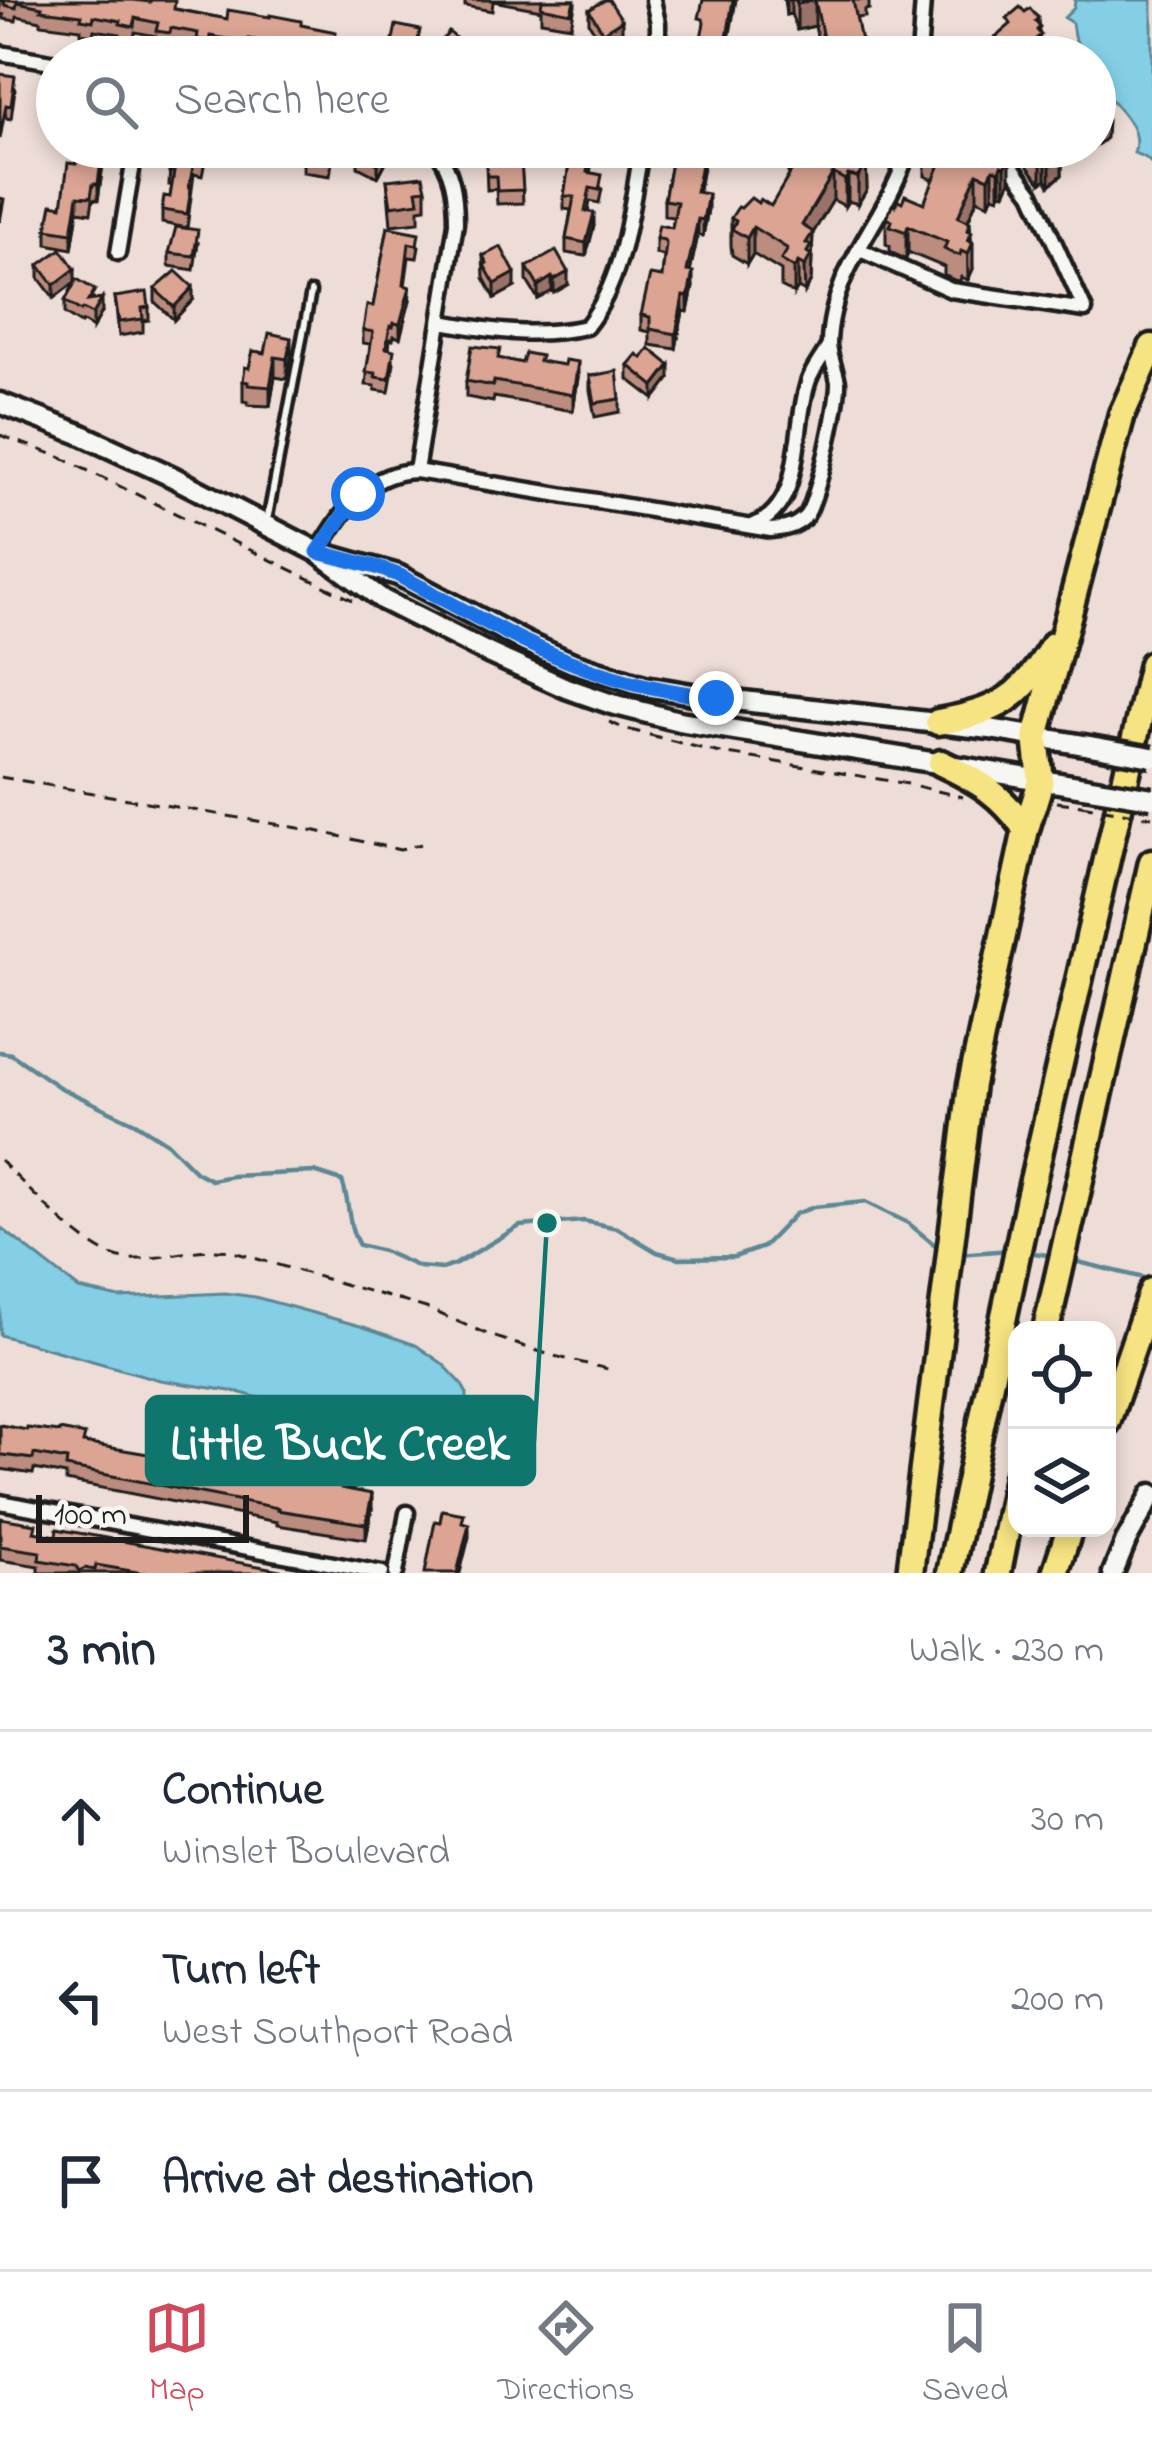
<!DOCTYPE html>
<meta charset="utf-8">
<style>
body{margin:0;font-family:"Indie Flower",sans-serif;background:#f6f6f7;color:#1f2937}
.controls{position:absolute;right:36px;bottom:36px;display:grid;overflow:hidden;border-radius:24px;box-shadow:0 6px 18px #0003}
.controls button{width:108px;height:108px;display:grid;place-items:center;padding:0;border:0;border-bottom:3px solid #e0e1e3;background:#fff;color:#1f2937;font:60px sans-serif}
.scale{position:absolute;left:36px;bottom:30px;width:213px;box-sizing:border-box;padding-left:12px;border:6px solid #1c1c1c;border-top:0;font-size:33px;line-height:42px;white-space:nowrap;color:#1c1c1c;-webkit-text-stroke:9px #f6f6f2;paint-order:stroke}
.stop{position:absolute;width:36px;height:36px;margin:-27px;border:9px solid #1a73e8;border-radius:50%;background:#fff}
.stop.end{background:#1a73e8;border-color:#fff;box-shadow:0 3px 12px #0008}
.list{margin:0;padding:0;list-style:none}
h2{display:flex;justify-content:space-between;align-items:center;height:156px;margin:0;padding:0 48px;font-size:51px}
h2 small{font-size:39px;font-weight:400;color:#747a83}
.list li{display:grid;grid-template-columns:78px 1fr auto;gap:36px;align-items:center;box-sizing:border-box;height:180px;padding:0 48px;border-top:3px solid #e0e1e3}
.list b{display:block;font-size:45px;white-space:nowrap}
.list p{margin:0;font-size:39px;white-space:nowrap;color:#747a83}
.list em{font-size:39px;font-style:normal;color:#747a83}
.icon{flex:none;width:66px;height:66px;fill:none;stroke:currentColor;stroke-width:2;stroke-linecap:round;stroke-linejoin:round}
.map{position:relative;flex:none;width:1152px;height:1573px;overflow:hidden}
.search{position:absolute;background:#fff;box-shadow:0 6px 18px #0003;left:36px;right:36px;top:36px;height:132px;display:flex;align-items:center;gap:30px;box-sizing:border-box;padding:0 42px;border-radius:66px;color:#747a83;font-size:45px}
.sheet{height:696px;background:#fff}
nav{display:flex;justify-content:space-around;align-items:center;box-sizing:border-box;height:168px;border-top:3px solid #e0e1e3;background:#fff;font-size:33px;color:#747a83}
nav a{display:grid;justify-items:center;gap:6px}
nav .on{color:#d1495b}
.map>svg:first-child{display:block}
.water{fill:#85cfe6;stroke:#5b8795;stroke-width:3}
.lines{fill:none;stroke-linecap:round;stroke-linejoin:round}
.stream{stroke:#5b8795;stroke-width:4.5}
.lane-casing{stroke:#1c1c1c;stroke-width:15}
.street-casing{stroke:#1c1c1c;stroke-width:21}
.secondary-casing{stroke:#1c1c1c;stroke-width:27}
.highway-casing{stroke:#1c1c1c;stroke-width:33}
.path{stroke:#1c1c1c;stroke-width:3;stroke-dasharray:12 9;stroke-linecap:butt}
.lane{stroke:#f6f6f2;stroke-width:6}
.street{stroke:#f6f6f2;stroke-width:12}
.secondary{stroke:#f6f6f2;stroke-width:18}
.highway{stroke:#f6e381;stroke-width:24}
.secondary-bridge-casing{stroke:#1c1c1c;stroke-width:27;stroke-linecap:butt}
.path-bridge{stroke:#1c1c1c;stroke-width:3;stroke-dasharray:12 9;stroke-linecap:butt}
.secondary-bridge{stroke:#f6f6f2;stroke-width:18}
.wall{fill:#bc8d7e;stroke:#1c1c1c;stroke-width:3}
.shaded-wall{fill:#997367;stroke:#1c1c1c;stroke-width:3}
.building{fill:#dba493;stroke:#1c1c1c;stroke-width:3}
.route{stroke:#1a73e8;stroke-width:15}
.leader{fill:none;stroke:#0f766e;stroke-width:4.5}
.callout-dot{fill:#0f766e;stroke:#f6f6f2;stroke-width:4.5}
.callout{fill:#0f766e;stroke:#0f766e;stroke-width:4.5}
.callout-label{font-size:51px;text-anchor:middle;font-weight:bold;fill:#fff}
</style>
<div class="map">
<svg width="1152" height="1573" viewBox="0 0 1152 1573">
<rect width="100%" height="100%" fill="#eeddd6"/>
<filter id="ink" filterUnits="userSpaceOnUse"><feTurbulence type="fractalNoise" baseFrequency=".00833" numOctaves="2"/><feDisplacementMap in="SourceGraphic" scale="24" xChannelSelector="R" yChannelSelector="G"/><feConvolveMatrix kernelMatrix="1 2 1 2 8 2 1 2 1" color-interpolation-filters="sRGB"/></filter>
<g filter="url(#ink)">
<g class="water">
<path d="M1075 0H1152V164L1146 158 1134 153C1145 122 1106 103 1096 77 1095 72 1095 62 1095 57H1084L1074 36 1072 23 1064 18 1074 8Z"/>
<polygon points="0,1227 79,1289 120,1298 225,1293 255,1297 364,1327 416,1345 443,1364 461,1383 467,1394 467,1408 463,1416 452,1421 422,1423 283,1404 237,1392 160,1380 0,1335"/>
</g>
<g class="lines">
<g class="stream">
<path d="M0 1052 11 1054 59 1087 135 1123 167 1143 196 1172 211 1180 232 1176 314 1172 342 1181C350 1202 347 1226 359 1245L383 1251 419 1267 442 1269 456 1264 520 1226 584 1221 617 1228 657 1252 679 1258 734 1257 763 1247 795 1214 814 1207 865 1202 908 1223 940 1249"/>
<polyline points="1028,1252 1053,1256"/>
<polyline points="957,1254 1011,1250"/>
<polyline points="1070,1260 1152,1280"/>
</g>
<defs>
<polyline id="lane" points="267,521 311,292"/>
<g id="street">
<polyline points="653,0 658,23 658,57"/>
<polyline points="0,53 57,63"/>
<polyline points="919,57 923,0"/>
<polyline points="860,250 951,290 1085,310 1032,193 997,147"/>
<polyline points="118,253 136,147"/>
<path d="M441 322C492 331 535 338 586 327 626 277 630 209 642 147"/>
<path d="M416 471 456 223C456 194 453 170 434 147"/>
<path d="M754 525C806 505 792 426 809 380 813 369 822 358 828 347"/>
<path d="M318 552C343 513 365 472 416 471L771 530C784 529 795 527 805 517 817 504 839 401 838 382 836 370 830 358 829 345 829 325 835 300 843 281 862 235 896 196 909 147"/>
<polyline points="0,1502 382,1573"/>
<polyline points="396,1573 407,1513"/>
</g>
<g id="secondary">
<polyline points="0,403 80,434 171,476 318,552 383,600 490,654 566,688 612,704 679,721 1084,787"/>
<polyline points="328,555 398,575 525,642 573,663 645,686 716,698 990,729 1090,746"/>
<polyline points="1113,1573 1126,1541 1152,1494"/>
</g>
<g id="highway">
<path d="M938 722C998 712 1022 698 1053 645"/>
<path d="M941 763C981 782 1000 794 1026 829"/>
<polyline points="1046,1330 1152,862"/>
<polyline points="1107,1422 1152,1291"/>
<polyline points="910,1573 971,1084 1026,829 1041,781 1036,737 1122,414 1152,347"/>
<polyline points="950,1573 1028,1202 1152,664"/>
<polyline points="998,1573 1017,1477"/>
<polyline points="1055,1573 1070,1528"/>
</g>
</defs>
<use href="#lane" class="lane-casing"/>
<use href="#street" class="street-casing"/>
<use href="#secondary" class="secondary-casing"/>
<use href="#highway" class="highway-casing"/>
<g class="path">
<polyline points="0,435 60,457 357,602"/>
<polyline points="609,722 623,728 716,752 908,784 963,797"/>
<polyline points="0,777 316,831 400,850 421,844"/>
<polyline points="1057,802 1081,805"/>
<path d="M0 1160C28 1187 88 1256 126 1259 162 1261 193 1246 230 1251L426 1308 489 1335 550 1355 616 1371"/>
</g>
<use href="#lane" class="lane"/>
<use href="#street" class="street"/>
<use href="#secondary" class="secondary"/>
<use href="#highway" class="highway"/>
<defs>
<g id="secondary-bridge">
<polyline points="1090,746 1152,757"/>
<polyline points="1084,787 1152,798"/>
</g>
</defs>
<use href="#secondary-bridge" class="secondary-bridge-casing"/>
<polyline class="path-bridge" points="1081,805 1152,817"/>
<use href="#secondary-bridge" class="secondary-bridge"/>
</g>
<g class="wall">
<polygon points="0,0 176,9 227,19 301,25 336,39 391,49 420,44 417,57 272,57 249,52 248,57 237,57 237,55 210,50 209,55 197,53 197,47 171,42 170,47 156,45 156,36 135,32 134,40 120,38 120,34 94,30 93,35 81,33 81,29 41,24 41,21 17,16 16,21 4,19 4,15 0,14"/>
<polygon points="465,0 575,0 575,5 571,26 541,21 541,10 493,1 492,11 465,6"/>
<polygon points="784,0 869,0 869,9 865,10 865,17 856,18 863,52 877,57 821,57 815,26 797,30 791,14 786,15"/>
<polygon points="589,10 622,33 603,45 589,23"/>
<polygon points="0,74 15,89 11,119 6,118"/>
<polygon points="171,147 208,147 202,176 194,174 187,228 162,223 162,210 170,197 172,185 169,185"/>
<polygon points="249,147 281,147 279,160 249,155"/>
<polygon points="334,147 330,176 303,172 303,159"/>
<polygon points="484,147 514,147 514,152 508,155 511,161 521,161 523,203 497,204 496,189 487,190 486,163 491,162"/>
<polygon points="572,147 610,147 607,160 593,157 590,173 602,189 599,203 590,201 588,212 594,226 586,256 566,253 566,239 571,210 564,209 564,196"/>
<polygon points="674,147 717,147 715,158 705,156 698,192 708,209 703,236 698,235 690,271 693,287 688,312 683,311 676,349 650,345 650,332 641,330 641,315 662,277 664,256 656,254 656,238 672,228 674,217 664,216 664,200"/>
<polygon points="787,147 866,162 867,189 858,204 848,201 845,206 833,200 813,233 811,281 805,292 798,288 794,294 781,287 781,271 753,254 747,264 732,255 731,245 731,218 741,208 758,203 771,206 790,174 788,173"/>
<polygon points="925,147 1004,147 1010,182 1005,193 1001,192 999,197 993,195 989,204 977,199 968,222 973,269 968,280 961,277 960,281 954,280 944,275 944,267 908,252 906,259 890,252 890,246 886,244 886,218 895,206 902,202 924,203 934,180 925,176"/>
<polygon points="1026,147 1075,147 1062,158 1062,175 1050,185 1046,179 1041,183 1028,167"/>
<polygon points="358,154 387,160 378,177 358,167"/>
<polygon points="104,157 98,200 93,199 91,213 78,211 72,249 47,244 47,229 62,206"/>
<polygon points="387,180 426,189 426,208 419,209 419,222 391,225"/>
<polygon points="388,227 419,246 417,258 409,257 405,286 410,300 400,338 394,336 393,340 390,339 389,349 394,363 389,392 375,390 375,386 366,385 370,344 363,343 363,330 373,306"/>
<polygon points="198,243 194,270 169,266 169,253"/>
<polygon points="483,256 515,287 495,298 484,278"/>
<polygon points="39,265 75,282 95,300 102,312 93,328 83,322 81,324 65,314 65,301 75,282 54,298 39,278"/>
<polygon points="527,267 568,285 554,293 552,291 538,299 527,281"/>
<polygon points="155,289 193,300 174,320 155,302"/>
<polygon points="115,297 149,307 149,320 143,321 143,332 119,336"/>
<polygon points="253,351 291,357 287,379 275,377 270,406 248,405 248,402 243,401 243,381 249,368"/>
<polygon points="642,358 670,378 654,399 628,379 628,365"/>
<polygon points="500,359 522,363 541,361 578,378 573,411 494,397 493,402 466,397 466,381"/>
<polygon points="590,376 620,399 620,412 595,417 590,390"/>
<polygon points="0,1425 85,1443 217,1479 343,1488 372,1509 366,1539 277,1525 277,1522 66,1481 66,1475 34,1469 33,1474 0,1469"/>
<polygon points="0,1518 36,1533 280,1573 39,1573 39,1566 0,1560"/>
</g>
<g class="shaded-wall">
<polygon points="733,0 736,0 726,57 724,57"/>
<polygon points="786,0 791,0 791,14 786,15"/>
<polygon points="815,0 815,26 797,30 797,4"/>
<polygon points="1038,18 1041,57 1027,57 1027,46 1035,21"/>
<polygon points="622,20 622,33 603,45 603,32"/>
<polygon points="1108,104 1106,138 1095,147 1095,121"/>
<polygon points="104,147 104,157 98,200 98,184"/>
<polygon points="387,147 387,160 378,177 378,164"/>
<polygon points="704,147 705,156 696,207 696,192"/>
<polygon points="1054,147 1075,147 1062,158 1062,175 1050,185 1050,158"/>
<polygon points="866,153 867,189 858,204 858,177 862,159"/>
<polygon points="1046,153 1046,179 1041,183 1041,157"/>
<polygon points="1010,155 1010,182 1005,193 1005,167"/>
<polygon points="1001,166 1001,192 999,197 999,171"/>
<polygon points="993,169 993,195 989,204 989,178"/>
<polygon points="833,173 833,200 813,233 811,281 805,292 802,225"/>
<polygon points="977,173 977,199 958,244 958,217"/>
<polygon points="848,175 848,201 845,206 845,180"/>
<polygon points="708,194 708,209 703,236 703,220"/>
<polygon points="78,196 78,211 72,249 72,233"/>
<polygon points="594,213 594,226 586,256 586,243"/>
<polygon points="698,219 698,235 687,286 687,271"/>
<polygon points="970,222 972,246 973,242 973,269 968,280 967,230"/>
<polygon points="908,226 908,252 906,259 906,232"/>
<polygon points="753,227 753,254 747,264 747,238"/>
<polygon points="798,262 798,288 794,294 794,268"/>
<polygon points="75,269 75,282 54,298 54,285"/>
<polygon points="568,272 568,285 554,293 554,280"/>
<polygon points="693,272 693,287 688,312 688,297"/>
<polygon points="515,273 515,287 495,298 495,284"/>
<polygon points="552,277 552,291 538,299 538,286"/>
<polygon points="193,287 193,300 174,320 174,307"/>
<polygon points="410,287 410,300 400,338 400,324"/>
<polygon points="683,296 683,311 676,349 676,334"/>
<polygon points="102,299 102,312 93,328 93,314"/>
<polygon points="291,338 291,357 287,379 287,359"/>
<polygon points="275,357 275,377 270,406 270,387"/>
<polygon points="578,362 578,378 573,411 573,395"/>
<polygon points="670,365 670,378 654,399 654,386"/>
<polygon points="372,1494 372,1509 366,1539 366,1524"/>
<polygon points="469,1524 469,1537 460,1573 457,1573"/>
</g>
<g class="building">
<polygon points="0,0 133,0 150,2 150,0 175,0 174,9 227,19 228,10 270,17 270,15 301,21 301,25 336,32 335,39 391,49 396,25 420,30 415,55 403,53 403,57 345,57 319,51 318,57 306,57 281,52 283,45 249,39 248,47 237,44 238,41 210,36 209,41 197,39 198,33 171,28 170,33 156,31 158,23 135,18 134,27 120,24 121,21 94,16 93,21 81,19 82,15 41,10 42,7 17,2 16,8 4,5 5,2"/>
<polygon points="542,0 574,0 571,13 541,7"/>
<polygon points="605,0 609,0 622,20 603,32 589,10"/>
<polygon points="703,0 733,0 724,57 692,57 694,47 699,47 704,23 703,19 699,18"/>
<polygon points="796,0 853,0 863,52 875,50 877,57 827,57 815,0 797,4"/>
<polygon points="1020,7 1025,12 1030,8 1038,18 1035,21 1040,27 1037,30 1041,35 1027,46 1037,57 967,57 964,53 977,43 982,49 1011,24 1007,18"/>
<polygon points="449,32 476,56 475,57 434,57 431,54"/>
<polygon points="594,50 622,55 621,57 593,57"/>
<polygon points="0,74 15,76 11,106 6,105 0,139"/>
<polygon points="1097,90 1108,104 1103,108 1106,111 1095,121 1095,92"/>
<polygon points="79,147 103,147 98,184 93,184 91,197 78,196 72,233 47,229 52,204 62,206 68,163 76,164"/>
<polygon points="171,147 205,147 202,163 194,161 189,188 191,189 187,214 162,210 164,196 170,197 174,172 169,172 172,157 169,156"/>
<polygon points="305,147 332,147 330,163 303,159"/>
<polygon points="361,147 387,147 378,164 358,154"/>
<polygon points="490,147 505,147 511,161 521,161 523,190 497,191 496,176 487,176 486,163 497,162"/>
<polygon points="572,147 592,147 587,172 602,175 599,190 590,188 585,211 594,213 586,243 566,239 574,197 564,196"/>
<polygon points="674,147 704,147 696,192 708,194 703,220 698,219 687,271 693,272 688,297 683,296 676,334 650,329 650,317 641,315 650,275 662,277 666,244 664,240 656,238 659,225 672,228 677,202 664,200"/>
<polygon points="789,147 844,147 848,150 849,147 856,147 866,153 862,159 867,162 858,177 848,175 845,180 833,173 802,225 813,232 806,243 811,245 807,252 811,255 805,266 798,262 794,268 781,260 788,249 753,227 747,238 732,229 736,221 731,218 738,207 741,208 751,198 758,203 760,199 771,206 801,155"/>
<polygon points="926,147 1004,147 1010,155 1005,167 1001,166 999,171 993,169 989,178 977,173 958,217 970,222 967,230 972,232 968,240 973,242 968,254 961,251 960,255 954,254 944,249 947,242 908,226 906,232 890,226 892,221 886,218 892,205 895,206 898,200 902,202 905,195 924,203 943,157 925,150"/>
<polygon points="1033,147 1061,147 1062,148 1050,158 1046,153 1041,157"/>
<polygon points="423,176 426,189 417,190 419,202 391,206 387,180"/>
<polygon points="0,198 4,199 0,222"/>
<polygon points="176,227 198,230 194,256 169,253"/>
<polygon points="388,227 419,233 417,245 409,243 404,285 410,287 400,324 394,323 393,327 390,326 386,348 394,350 389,379 375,377 376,373 366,372 373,332 363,330 367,305 373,306"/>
<polygon points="501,247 515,273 495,284 484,265 487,263 483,256"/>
<polygon points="61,249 75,269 54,285 39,265"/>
<polygon points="556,251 568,272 554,280 552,277 538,286 527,267"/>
<polygon points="176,271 193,287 174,307 155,289"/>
<polygon points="77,279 95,290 88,301 102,299 93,314 83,309 81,311 65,301"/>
<polygon points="147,292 149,307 142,308 143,319 119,322 115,297"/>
<polygon points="269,333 291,338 287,359 275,357 270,387 248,385 248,382 243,381 245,367 249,368 253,351 265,353"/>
<polygon points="472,346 500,349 498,358 522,363 525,353 541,356 539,361 564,365 565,360 578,362 573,395 494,381 493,386 466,381"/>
<polygon points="649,348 670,365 654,386 628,365 637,354 642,358"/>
<polygon points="617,371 620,399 595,403 590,376"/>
<polygon points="0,1425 27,1430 27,1428 60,1432 60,1430 85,1435 83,1443 154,1455 156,1447 182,1452 178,1472 199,1456 217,1479 219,1466 251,1472 252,1465 328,1478 330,1470 344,1472 341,1488 372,1494 366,1524 277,1510 278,1508 66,1467 67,1460 34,1454 33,1459 3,1455 0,1454"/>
<polygon points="442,1510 464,1514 462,1522 469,1524 457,1573 425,1573 435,1521 440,1522"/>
<polygon points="0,1518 36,1524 34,1532 56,1536 57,1529 280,1570 280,1573 143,1573 96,1565 95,1570 85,1568 79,1571 76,1566 39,1560 40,1552 0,1546"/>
</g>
</g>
<g class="lines" filter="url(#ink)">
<path class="route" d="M358 494 318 552 376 567 398 575C466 611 534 652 607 675 643 687 679 693 716 698"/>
</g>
<path class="leader" d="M547 1223L534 1441"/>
<circle class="callout-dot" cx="547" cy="1223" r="12"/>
<rect class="callout" x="147" y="1397" width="387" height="87" rx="12"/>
<g class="callout-label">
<text x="340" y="1459">Little Buck Creek</text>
</g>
</svg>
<div class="controls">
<button><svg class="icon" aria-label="locate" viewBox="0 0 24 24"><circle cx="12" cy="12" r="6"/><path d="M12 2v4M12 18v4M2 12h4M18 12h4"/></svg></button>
<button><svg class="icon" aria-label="layers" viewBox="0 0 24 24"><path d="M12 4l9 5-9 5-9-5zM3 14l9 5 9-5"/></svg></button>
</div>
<div class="scale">100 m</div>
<div class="stop" style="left:358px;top:494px"></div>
<div class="stop end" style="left:716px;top:698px"></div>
<div class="search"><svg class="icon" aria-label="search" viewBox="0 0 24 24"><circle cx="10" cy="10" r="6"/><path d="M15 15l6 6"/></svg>Search here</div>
</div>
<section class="sheet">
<h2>3 min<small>Walk · 230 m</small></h2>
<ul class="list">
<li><svg class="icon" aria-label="ahead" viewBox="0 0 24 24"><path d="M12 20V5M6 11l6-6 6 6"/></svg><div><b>Continue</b><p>Winslet Boulevard</p></div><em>30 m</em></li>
<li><svg class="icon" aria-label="left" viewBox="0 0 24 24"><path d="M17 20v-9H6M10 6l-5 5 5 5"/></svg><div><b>Turn left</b><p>West Southport Road</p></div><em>200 m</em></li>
<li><svg class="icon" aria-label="arrive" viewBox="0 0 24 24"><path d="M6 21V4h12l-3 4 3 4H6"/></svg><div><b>Arrive at destination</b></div></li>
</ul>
</section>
<nav>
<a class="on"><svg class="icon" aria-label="map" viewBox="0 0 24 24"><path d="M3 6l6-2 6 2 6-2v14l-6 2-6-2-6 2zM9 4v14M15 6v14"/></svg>Map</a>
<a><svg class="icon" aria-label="directions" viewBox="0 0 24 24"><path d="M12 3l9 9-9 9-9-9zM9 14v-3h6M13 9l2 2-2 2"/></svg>Directions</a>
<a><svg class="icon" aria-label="saved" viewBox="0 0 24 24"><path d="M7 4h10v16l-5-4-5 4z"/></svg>Saved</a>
</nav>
